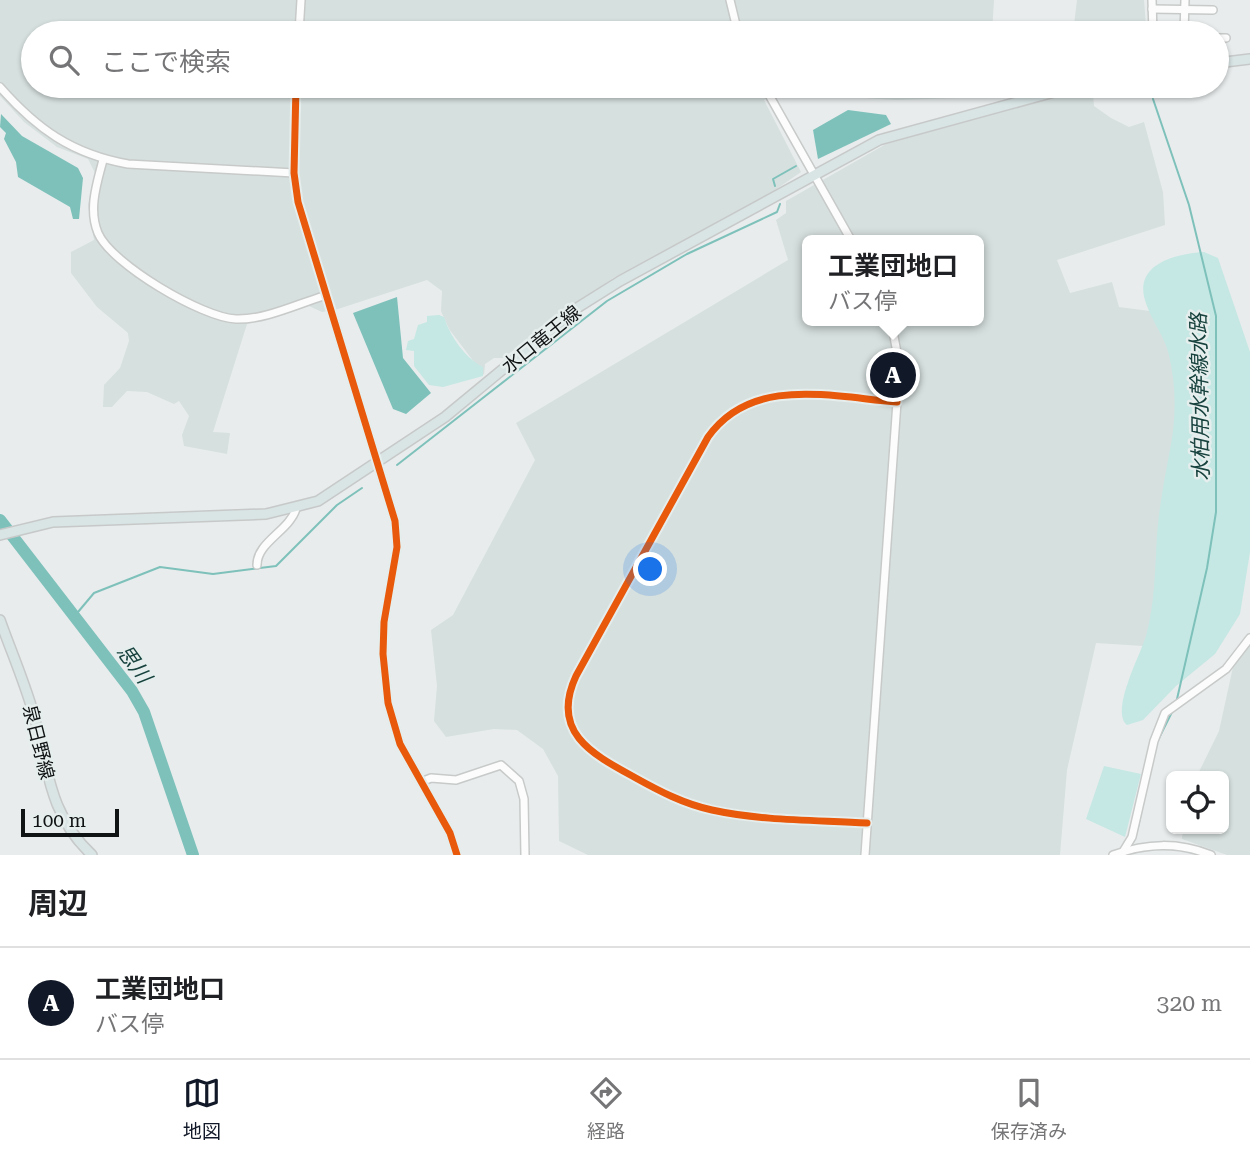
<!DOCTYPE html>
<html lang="ja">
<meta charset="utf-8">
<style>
body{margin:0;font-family:"Roboto Serif","Noto Sans JP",serif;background:#f6f6f6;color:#202124}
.controls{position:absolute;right:21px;bottom:21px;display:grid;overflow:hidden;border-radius:10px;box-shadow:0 2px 5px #0004}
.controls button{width:63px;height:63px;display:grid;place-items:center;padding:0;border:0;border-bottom:2px solid #e0e0e0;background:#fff;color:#202124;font:35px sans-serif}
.scale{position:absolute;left:21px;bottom:18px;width:98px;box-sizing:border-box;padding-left:7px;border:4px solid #101313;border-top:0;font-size:19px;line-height:24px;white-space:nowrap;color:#101313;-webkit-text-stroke:5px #e6eeed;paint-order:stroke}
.you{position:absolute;left:651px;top:570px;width:24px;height:24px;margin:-18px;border:5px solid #fff;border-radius:50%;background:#1a73e8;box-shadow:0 0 0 10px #1a73e833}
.badge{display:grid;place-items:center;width:46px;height:46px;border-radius:50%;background:#111827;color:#fff;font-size:23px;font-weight:700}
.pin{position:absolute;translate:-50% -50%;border:4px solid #fff;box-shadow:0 2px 7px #0006}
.popup{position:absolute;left:802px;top:235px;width:182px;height:91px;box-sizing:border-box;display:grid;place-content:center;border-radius:10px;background:#fff;filter:drop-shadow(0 2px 5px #0005);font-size:23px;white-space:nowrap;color:#757577}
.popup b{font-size:26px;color:#202124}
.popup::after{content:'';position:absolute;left:50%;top:100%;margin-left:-14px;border:14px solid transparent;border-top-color:#fff}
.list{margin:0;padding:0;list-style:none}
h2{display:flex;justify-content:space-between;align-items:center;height:91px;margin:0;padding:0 28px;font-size:30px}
h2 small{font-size:23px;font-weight:400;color:#757577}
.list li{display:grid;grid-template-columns:46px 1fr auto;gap:21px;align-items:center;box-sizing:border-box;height:112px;padding:0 28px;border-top:2px solid #e0e0e0}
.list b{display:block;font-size:26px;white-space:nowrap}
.list p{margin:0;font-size:23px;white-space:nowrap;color:#757577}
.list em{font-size:23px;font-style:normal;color:#757577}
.icon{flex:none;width:38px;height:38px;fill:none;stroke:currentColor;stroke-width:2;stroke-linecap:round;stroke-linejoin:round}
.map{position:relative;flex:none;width:1250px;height:855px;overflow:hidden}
.search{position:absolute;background:#fff;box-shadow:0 2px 5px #0004;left:21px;right:21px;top:21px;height:77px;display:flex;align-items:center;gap:18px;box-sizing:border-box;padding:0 24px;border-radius:38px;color:#757577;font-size:26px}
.sheet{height:203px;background:#fff}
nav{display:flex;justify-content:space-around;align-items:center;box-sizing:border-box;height:98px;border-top:2px solid #e0e0e0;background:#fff;font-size:19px;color:#757577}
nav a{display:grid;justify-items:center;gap:4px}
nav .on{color:#111827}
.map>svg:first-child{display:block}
.built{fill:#d6e0df;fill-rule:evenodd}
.green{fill:#c5e8e4}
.water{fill:#7ec1bb}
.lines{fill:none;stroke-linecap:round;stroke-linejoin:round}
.stream{stroke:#7ec1bb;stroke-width:2}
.river{stroke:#7ec1bb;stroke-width:12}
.minor-casing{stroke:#c7cac9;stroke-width:10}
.major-casing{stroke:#c7c9c9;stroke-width:12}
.minor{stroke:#fcfcfc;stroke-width:7}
.major{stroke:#d9e4e4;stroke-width:9}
.cycleway-casing{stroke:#e6eeed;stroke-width:11}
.cycleway{stroke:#e8590c;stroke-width:7}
.labels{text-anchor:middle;stroke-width:5;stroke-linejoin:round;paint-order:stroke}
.street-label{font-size:19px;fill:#101313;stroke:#e6eeed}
.water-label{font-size:21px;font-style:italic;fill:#17423e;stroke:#e6eeed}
</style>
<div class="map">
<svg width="1250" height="855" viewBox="0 0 1250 855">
<rect width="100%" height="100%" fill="#e8ecec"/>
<g class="built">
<polygon points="0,0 994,0 992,33 33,33 33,86 989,86 989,97 897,100 776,93 764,100 801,172 765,197 613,278 503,358 494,358 485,364 484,375 449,329 441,311 442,291 427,280 338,309 322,312 309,306 247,324 213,432 230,433 227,454 184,446 182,435 189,416 179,401 174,404 147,392 127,391 112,407 103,407 104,385 120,368 129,341 128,333 97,307 71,273 71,252 94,240 88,205 95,173 88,159 57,147 24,122 0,96"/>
<polygon points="1077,0 1144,0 1146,26 1136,28 1136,33 1073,33"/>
<path d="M1065 86H1092L1094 106 1111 118 1129 127 1144 122 1163 192 1165 225 1057 260 1070 293 1112 282 1119 307 1188 316 1159 647 1096 643 1067 770 1060 855H588L559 841 558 776 543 749 517 730 494 729 446 737 434 721 437 686 431 630 453 615 535 460 516 423 788 260 776 220 786 213V201L886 144 1064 92ZM807 240H979V321H807Z"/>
<polygon points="1250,642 1250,855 1227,855 1182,839 1183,829 1224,829 1224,776 1197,776 1219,731 1233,667"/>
</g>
<g class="green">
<path d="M1204 252 1218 258 1250 352V552L1240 614 1215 654 1176 686 1143 720 1127 725C1110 711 1140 656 1146 636 1155 603 1155 569 1157 535 1159 508 1164 482 1169 455 1176 421 1177 390 1169 355 1165 337 1153 323 1147 306 1130 265 1174 254 1204 252Z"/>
<path d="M439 315 444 317C450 336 465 358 483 367V376L443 387 429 385 414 366V351L406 350 408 341 414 339 418 325 427 322V316Z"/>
<polygon points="1104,766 1141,774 1125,837 1086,819"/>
</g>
<g class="water">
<polygon points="848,110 886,115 891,124 818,159 813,130"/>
<polygon points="1,114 22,136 78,168 83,178 79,219 73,219 70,207 18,177 16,162 4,139 6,133 0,127"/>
<polygon points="397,297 403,358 431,393 406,414 393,409 353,313"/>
</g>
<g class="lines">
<g class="stream">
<polyline points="1153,99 1189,205 1216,316 1216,512 1207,568 1177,699"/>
<polyline points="775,186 773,179 796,166"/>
<polyline points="397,465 607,301 687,254 777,212 780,204"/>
<polyline points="78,622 78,612 94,593 160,567 213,574 276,566 337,505 362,488"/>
<polyline points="1159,738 1172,712"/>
<polyline points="1138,827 1141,812"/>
</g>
<polyline class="river" points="0,520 132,691 144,712 193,855"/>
<defs>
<g id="minor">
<polyline points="730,0 738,33"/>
<polyline points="1152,0 1153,33"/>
<polyline points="1152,9 1213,10"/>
<polyline points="299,33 301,0"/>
<polyline points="1184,33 1185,0"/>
<polyline points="1217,38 1226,38"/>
<polyline points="296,86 294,173 298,202 395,521 397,547 384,622 383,654 388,703 400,744 450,833 457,855"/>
<polyline points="764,86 851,240"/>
<path d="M0 87C37 129 72 154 128 164L294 173"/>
<path d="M103 160C97 183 88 209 98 233 111 264 203 318 236 319 265 320 297 304 324 296"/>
<path d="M257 565C257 542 289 531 296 509"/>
<polyline points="421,782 431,778 456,780 501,765 519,781 524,799 525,855"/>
<path d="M867 823C817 820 762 821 712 810 684 804 659 791 634 777 592 754 550 732 576 676L708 437C752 375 832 397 897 402"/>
<polyline points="865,855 897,402 899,363 891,321"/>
<path d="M1113 855C1147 843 1178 842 1211 855"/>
<polyline points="1121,855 1132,837 1154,741 1165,713 1226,669 1250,638"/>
</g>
<g id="major">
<polyline points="1217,63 1250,59"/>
<polyline points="0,535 53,522 266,514 318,501 445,417 577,308 620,281 879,140 1076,86"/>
<path d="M0 620C11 651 24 681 33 712 48 767 48 814 92 855"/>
</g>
</defs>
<use href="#minor" class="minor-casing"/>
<use href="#major" class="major-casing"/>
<use href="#minor" class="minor"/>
<use href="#major" class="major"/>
<defs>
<g id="cycleway">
<polyline points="296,86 294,173 298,202 395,521 397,547 384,622 383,654 388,703 400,744 450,833 457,855"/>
<path d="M867 823C817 820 762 821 712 810 684 804 659 791 634 777 592 754 550 732 576 676L708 437C752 375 832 397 897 402"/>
</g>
</defs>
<use href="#cycleway" class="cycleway-casing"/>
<use href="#cycleway" class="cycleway"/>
</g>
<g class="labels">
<g class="street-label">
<text transform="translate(541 339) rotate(-39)" y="7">水口竜王線</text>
<text transform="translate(39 742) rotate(76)" y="7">泉日野線</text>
</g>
<g class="water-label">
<text transform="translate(1200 397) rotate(-91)" y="7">水柏用水幹線水路</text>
<text transform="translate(134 664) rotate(54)" y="7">思川</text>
</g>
</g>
</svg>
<div class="controls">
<button><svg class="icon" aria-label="locate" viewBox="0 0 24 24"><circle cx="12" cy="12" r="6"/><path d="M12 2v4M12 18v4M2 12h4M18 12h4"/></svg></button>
</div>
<div class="scale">100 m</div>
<div class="you"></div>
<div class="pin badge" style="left:893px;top:375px">A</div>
<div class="popup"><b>工業団地口</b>バス停</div>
<div class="search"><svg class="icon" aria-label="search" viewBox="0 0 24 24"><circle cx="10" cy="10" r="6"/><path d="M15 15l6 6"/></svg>ここで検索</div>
</div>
<section class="sheet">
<h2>周辺<small></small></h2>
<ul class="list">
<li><span class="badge">A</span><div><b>工業団地口</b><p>バス停</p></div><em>320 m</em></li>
</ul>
</section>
<nav>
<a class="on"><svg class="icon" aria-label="map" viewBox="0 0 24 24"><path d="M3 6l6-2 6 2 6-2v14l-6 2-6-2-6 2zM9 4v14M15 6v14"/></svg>地図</a>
<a><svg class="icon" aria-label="directions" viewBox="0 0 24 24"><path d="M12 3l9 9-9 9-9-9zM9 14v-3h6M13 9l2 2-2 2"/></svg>経路</a>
<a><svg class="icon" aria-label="saved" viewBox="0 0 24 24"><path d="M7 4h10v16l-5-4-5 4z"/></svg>保存済み</a>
</nav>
